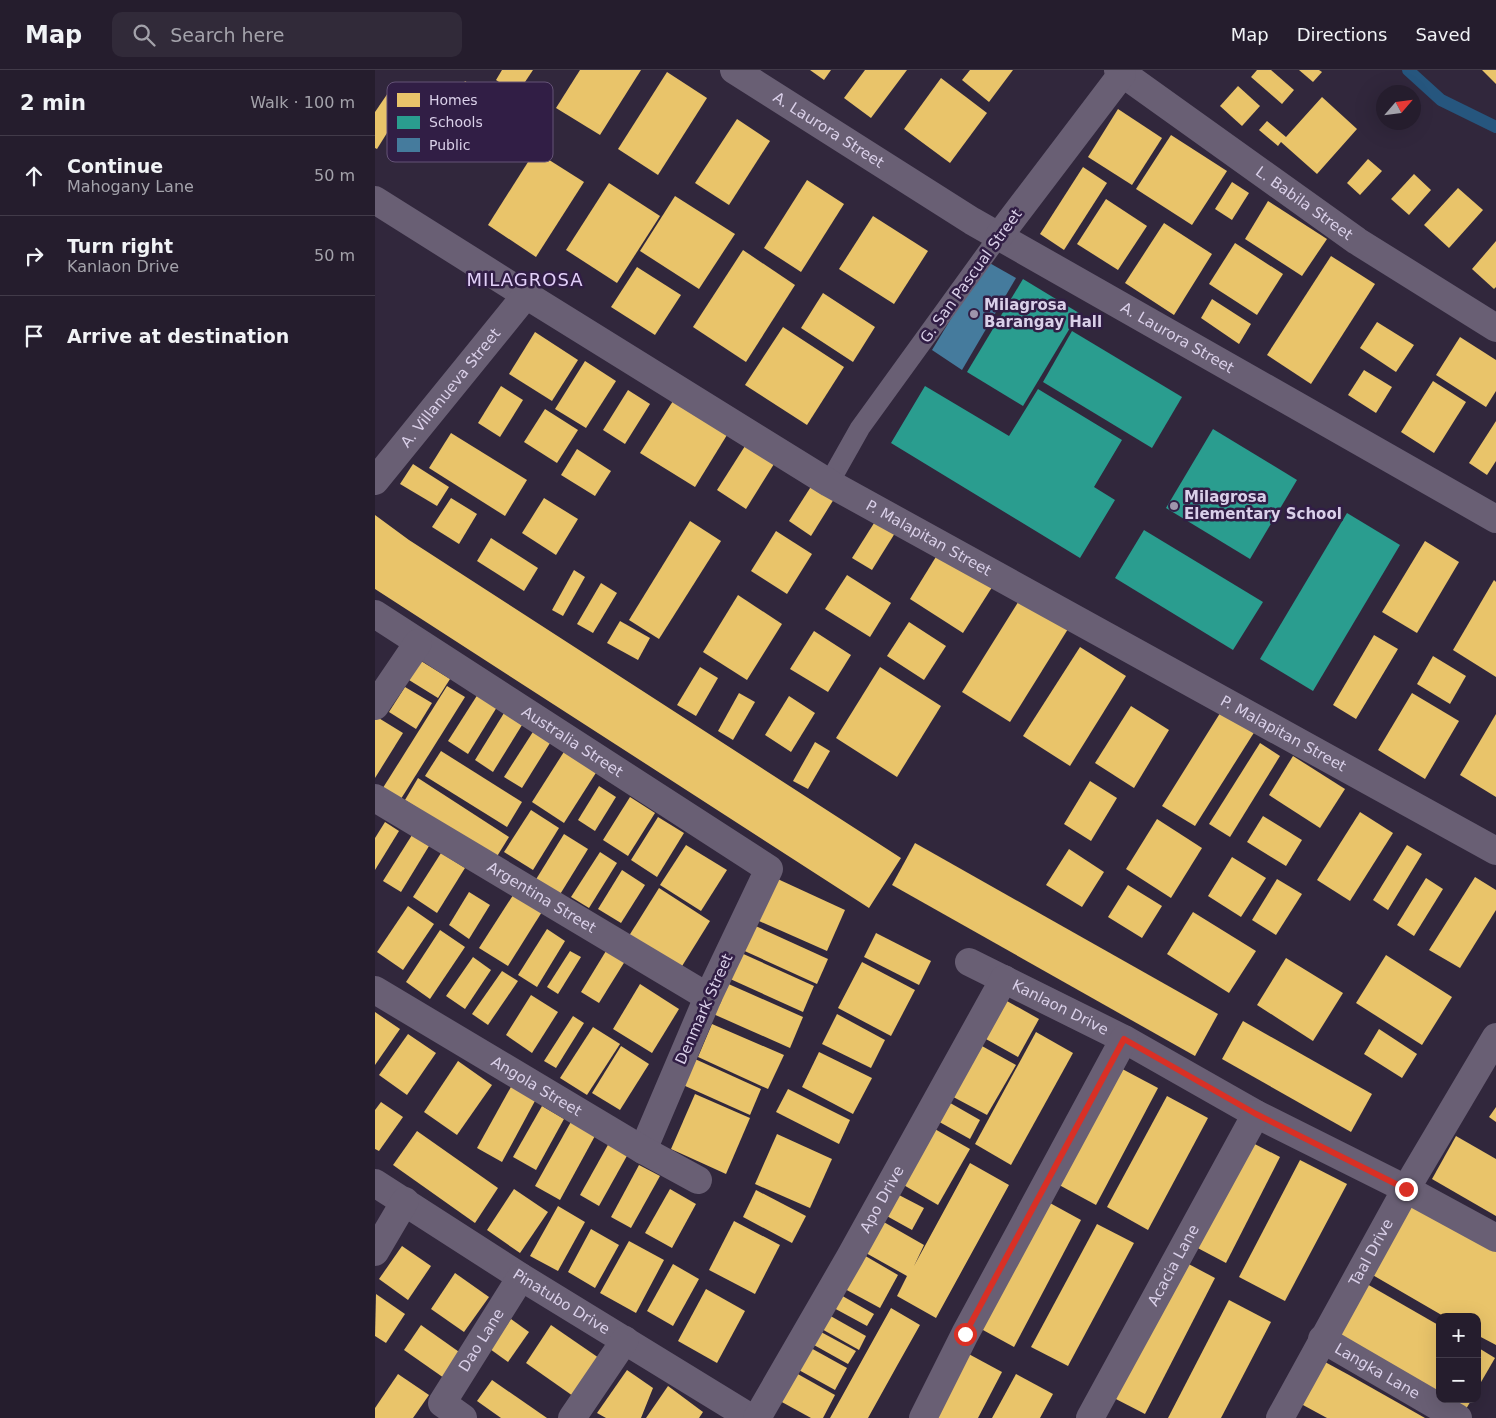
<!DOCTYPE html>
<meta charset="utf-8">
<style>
body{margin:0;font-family:"DejaVu Sans",sans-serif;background:#312a39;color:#f1f3f6}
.controls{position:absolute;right:15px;bottom:15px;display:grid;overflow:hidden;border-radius:10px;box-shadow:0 5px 20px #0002}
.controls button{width:45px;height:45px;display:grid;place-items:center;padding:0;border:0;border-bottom:1px solid #423b49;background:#251d2d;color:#f1f3f6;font:25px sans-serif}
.compass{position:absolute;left:1001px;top:15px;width:45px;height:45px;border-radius:50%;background:#251d2d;box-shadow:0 5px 20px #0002;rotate:62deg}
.stop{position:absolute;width:15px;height:15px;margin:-11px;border:4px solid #d93025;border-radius:50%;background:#fff}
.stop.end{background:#d93025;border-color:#fff;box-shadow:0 1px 5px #0008}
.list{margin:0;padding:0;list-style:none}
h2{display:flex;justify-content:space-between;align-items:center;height:65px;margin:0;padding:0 20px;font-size:21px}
h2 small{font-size:16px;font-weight:400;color:#a3a2aa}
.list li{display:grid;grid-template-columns:32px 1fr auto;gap:15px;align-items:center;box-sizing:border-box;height:80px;padding:0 20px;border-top:1px solid #423b49}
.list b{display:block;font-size:19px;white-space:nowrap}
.list p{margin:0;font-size:16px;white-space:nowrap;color:#a3a2aa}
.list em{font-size:16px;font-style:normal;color:#a3a2aa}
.icon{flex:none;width:28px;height:28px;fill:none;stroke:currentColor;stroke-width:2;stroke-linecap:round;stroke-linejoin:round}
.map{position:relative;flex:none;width:1121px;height:1348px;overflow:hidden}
header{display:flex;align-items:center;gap:30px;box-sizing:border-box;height:70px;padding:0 25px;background:#251d2d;border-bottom:1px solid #423b49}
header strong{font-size:24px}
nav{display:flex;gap:28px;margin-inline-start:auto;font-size:18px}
.search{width:350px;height:45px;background:#312a39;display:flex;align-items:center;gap:12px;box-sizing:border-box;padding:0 18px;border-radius:10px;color:#a3a2aa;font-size:19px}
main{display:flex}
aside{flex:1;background:#251d2d}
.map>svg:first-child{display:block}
.homes{fill:#e9c46a}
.schools{fill:#2a9d8f}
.public{fill:#457b9d}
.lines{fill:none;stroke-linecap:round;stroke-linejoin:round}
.stream{stroke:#26567e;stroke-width:12}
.service{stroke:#695f74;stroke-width:20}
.minor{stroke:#695f74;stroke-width:28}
.tertiary{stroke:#695f74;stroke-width:28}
.route{stroke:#d93025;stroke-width:6}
.poi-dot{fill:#9f95ac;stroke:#311e45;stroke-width:2}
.labels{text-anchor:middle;stroke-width:5;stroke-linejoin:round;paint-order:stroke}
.street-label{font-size:15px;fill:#dad0e9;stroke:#311e45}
.poi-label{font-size:15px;font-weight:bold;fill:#dad0e9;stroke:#311e45;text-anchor:start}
.quarter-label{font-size:18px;letter-spacing:1px;fill:#e2d0f9;stroke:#311e45}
.key{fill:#311e45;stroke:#645376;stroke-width:1}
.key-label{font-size:14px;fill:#dad0e9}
</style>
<header>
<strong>Map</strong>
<div class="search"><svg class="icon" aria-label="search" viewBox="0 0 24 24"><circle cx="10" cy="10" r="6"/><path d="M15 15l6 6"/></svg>Search here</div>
<nav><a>Map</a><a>Directions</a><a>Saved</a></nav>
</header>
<main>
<aside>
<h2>2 min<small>Walk · 100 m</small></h2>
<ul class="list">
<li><svg class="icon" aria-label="ahead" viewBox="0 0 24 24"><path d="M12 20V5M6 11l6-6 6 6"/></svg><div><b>Continue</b><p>Mahogany Lane</p></div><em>50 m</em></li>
<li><svg class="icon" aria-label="right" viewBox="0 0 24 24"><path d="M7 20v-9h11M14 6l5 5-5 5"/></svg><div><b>Turn right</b><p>Kanlaon Drive</p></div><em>50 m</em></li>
<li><svg class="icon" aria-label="arrive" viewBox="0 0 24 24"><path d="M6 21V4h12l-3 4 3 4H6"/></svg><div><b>Arrive at destination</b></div></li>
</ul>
</aside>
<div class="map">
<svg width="1121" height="1348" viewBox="0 0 1121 1348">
<rect width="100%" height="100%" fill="#31273c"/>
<g class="homes">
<polygon points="127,0 158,0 142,24 121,10"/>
<polygon points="205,0 266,0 225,65 181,38"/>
<polygon points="435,0 456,0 449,10"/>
<polygon points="490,0 532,0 496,48 469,28"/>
<polygon points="595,0 638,0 614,32 587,10"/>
<polygon points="882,0 896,0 919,20 907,34 876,7"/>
<polygon points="924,0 944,0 947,2 938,12"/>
<polygon points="1107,0 1121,0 1121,14"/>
<polygon points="292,2 332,28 283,105 243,79"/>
<polygon points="566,8 612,43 575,93 529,59"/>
<polygon points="90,11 139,43 112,86 63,53"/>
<polygon points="863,16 885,36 867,56 845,36"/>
<polygon points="15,20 32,31 2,79 0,78 0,42"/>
<polygon points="947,27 982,59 942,104 906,72 903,76 884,60 892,51 911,67"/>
<polygon points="743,39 787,68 757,115 713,87"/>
<polygon points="362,49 395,71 354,135 320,113"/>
<polygon points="796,65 852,101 817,155 761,119"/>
<polygon points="160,81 209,112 161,187 113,155"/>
<polygon points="993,89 1007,101 985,125 972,113"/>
<polygon points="708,97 732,113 689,180 665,164"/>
<polygon points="1039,104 1056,120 1034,145 1016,129"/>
<polygon points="432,110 469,134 426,202 389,178"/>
<polygon points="857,112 874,123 857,150 840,139"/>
<polygon points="234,113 285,146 242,213 191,180"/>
<polygon points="1083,118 1108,140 1074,178 1049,155"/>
<polygon points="300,126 360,164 324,219 265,181"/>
<polygon points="731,129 772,156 743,200 702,174"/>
<polygon points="893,131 952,169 927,206 870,169"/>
<polygon points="498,146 553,181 519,234 464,199"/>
<polygon points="789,153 837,184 799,245 750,213"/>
<polygon points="1121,171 1121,217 1119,219 1097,199"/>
<polygon points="860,173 908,204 882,245 834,214"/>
<polygon points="368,180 420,215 371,292 318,257"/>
<polygon points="956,186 1000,214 936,314 892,285"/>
<polygon points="262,197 306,225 280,265 236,237"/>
<polygon points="448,223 500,257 478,292 426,258"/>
<polygon points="837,229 876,254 864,274 826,248"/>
<polygon points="1002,252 1039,275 1021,302 985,278"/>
<polygon points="408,257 469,297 432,355 370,315"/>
<polygon points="160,262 203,290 177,331 134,304"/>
<polygon points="1085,267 1121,290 1121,321 1111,337 1061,305"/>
<polygon points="210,291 241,311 211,358 180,339"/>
<polygon points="989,300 1017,317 1001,343 973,325"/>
<polygon points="1058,311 1091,332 1059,383 1026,362"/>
<polygon points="126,316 148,330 125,367 103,353"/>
<polygon points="253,320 275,334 250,374 228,360"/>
<polygon points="298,331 352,365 320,417 265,383"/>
<polygon points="170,339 203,360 182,393 149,372"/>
<polygon points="1121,351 1121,391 1112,405 1094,393"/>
<polygon points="76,363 152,410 130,446 54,398"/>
<polygon points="370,376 399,394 371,439 342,420"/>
<polygon points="202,379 236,401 220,426 186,405"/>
<polygon points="38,394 74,417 62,436 25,414"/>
<polygon points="437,415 459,429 436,466 414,451"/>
<polygon points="76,428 102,444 84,474 57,457"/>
<polygon points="169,428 203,449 181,485 147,463"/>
<polygon points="506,442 525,455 497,500 477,488"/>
<polygon points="0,445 34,470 526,788 494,838 0,519"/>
<polygon points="315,451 346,471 284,569 254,550"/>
<polygon points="401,461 437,484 412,524 376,501"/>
<polygon points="116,468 163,498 149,521 102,491"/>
<polygon points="1050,471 1084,492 1042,563 1007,542"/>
<polygon points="567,477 621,511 588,563 535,529"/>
<polygon points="199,500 210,507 188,546 177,540"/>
<polygon points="472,505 516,533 495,567 450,539"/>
<polygon points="1119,510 1121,512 1121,607 1078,580"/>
<polygon points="226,513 242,523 218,563 202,554"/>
<polygon points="363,525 407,554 372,610 328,582"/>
<polygon points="645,529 693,559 635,652 587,622"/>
<polygon points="245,551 275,568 263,590 232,573"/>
<polygon points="534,552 571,576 549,610 512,586"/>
<polygon points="439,561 476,585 453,622 415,599"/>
<polygon points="999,565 1023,579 981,649 958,635"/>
<polygon points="705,577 751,606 695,696 648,666"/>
<polygon points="1058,586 1091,606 1075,634 1042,614"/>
<polygon points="46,591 75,609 63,628 34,610"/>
<polygon points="325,597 343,608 321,646 302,635"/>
<polygon points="505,597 566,636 522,707 461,668"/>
<polygon points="72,616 90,627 24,732 6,721"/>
<polygon points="30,617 57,633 41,659 14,642"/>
<polygon points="364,623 380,632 358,670 343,661"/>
<polygon points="1037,623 1084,651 1050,709 1003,680"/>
<polygon points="103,624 122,637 93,684 73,671"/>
<polygon points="414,626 440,643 416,682 390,665"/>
<polygon points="756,636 794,660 759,718 720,693"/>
<polygon points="847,640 880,661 820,756 787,736"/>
<polygon points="129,643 147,655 118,702 100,690"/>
<polygon points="1121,644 1121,727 1085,705"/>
<polygon points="2,647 28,663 0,708 0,650"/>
<polygon points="163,654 180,665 147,718 129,707"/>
<polygon points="440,672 455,681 433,719 418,711"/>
<polygon points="885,673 905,686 855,767 834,754"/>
<polygon points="192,677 224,698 189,753 157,732"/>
<polygon points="66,681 147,732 132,757 50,706"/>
<polygon points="918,686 970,719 945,758 894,725"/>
<polygon points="43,708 134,767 121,788 30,730"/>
<polygon points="715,711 742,728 716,771 689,754"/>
<polygon points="224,716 241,727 220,761 203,750"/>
<polygon points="255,727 280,743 253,786 228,770"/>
<polygon points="156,740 184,758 158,800 129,782"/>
<polygon points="985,742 1018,763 975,831 942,810"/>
<polygon points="888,746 927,770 911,796 872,772"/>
<polygon points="283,747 309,763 282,807 256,790"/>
<polygon points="782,749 827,778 796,828 751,799"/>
<polygon points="10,752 24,761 0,800 0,768"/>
<polygon points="189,764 213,779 184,826 160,811"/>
<polygon points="37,765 54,776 26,822 8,811"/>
<polygon points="540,773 843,944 820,986 517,815"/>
<polygon points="311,775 352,800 326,841 285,815"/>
<polygon points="1032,775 1047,784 1013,840 998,830"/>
<polygon points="694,779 729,802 707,837 671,815"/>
<polygon points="225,782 242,793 214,838 196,827"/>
<polygon points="66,783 90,798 62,843 38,827"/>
<polygon points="857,787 891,808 866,847 833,826"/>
<polygon points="247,800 270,815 246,853 223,839"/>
<polygon points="394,805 470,840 452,881 375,847"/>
<polygon points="1100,807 1121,820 1121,840 1085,898 1054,880"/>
<polygon points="1051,808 1068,819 1039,866 1022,855"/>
<polygon points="902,809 927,824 901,865 877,850"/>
<polygon points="753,815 787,836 767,868 733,847"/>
<polygon points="284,818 335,851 304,901 252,869"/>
<polygon points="142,819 170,837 133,896 104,878"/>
<polygon points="94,822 115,835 94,869 74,855"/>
<polygon points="33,836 59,854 28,900 2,882"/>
<polygon points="818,842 881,881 854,923 792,884"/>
<polygon points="374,853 453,889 442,914 363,878"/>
<polygon points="172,859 190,871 162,917 143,905"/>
<polygon points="65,860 90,877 55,929 31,912"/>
<polygon points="501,863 556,891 544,915 489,887"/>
<polygon points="234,876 252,888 224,933 206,922"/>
<polygon points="195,881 206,887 183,924 172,917"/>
<polygon points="364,882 439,916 428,942 353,908"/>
<polygon points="1011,885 1077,927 1047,975 981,933"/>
<polygon points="98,887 116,900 90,939 71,926"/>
<polygon points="911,888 968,923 938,971 882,935"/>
<polygon points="487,892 540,920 516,966 463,938"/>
<polygon points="127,901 143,911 113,955 97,944"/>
<polygon points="349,912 428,947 415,978 336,943"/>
<polygon points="265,914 304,939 277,983 238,959"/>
<polygon points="156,925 183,942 157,983 131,965"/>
<polygon points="623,926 664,949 643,987 602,964"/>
<polygon points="0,942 25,959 0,995"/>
<polygon points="462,944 510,970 496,998 447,974"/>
<polygon points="198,946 209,953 181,998 169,991"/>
<polygon points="868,951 997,1024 976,1062 847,989"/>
<polygon points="337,954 409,985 393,1019 323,987"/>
<polygon points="218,957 245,974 212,1025 185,1008"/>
<polygon points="1004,959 1042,984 1027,1008 989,984"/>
<polygon points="661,962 698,983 636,1095 600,1074"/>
<polygon points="33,964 61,983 32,1025 4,1005"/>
<polygon points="598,971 641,995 612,1045 569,1022"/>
<polygon points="246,976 274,994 245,1040 217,1023"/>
<polygon points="444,982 497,1008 478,1044 427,1017"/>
<polygon points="320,989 386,1019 375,1045 308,1015"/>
<polygon points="83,991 117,1015 82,1065 49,1042"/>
<polygon points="736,993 783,1018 721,1135 675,1110"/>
<polygon points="137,1015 161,1029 127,1092 102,1078"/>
<polygon points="413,1019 475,1050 464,1074 401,1042"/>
<polygon points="320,1024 375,1048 351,1104 296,1079"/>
<polygon points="792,1026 833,1048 773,1160 732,1137"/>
<polygon points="570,1030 605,1050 595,1069 559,1049"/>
<polygon points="6,1032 28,1047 4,1081 0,1079 0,1040"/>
<polygon points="167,1036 189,1049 161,1100 138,1087"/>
<polygon points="1121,1037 1121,1052 1114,1047"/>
<polygon points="197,1050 221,1064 185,1130 160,1116"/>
<polygon points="551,1054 595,1079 563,1135 520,1110"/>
<polygon points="42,1061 123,1118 100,1153 18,1095"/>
<polygon points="402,1064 457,1089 435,1138 380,1114"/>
<polygon points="1081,1066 1121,1089 1121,1146 1057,1109"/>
<polygon points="872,1070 905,1087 851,1193 817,1175"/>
<polygon points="234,1073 253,1084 224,1136 205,1125"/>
<polygon points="925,1090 972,1114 910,1231 864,1207"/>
<polygon points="595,1093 634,1115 561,1248 522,1226 532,1206 482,1178 500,1147 549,1175 539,1196"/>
<polygon points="264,1095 285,1106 256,1158 236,1147"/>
<polygon points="139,1119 173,1142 145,1183 112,1160"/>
<polygon points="295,1119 321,1134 297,1178 270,1163"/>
<polygon points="381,1120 431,1146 417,1173 368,1147"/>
<polygon points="522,1124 549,1138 537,1160 510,1145"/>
<polygon points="664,1127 706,1150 639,1277 597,1254"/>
<polygon points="1030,1128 1121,1180 1121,1275 1102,1265 1102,1247 1070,1247 989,1200"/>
<polygon points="183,1136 210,1152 183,1201 155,1186"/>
<polygon points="359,1151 405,1175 380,1224 334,1200"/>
<polygon points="722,1154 759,1173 693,1296 656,1277"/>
<polygon points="216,1159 244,1175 220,1218 193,1202"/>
<polygon points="254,1171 289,1190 261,1243 225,1223"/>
<polygon points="27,1176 56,1196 33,1230 4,1209"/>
<polygon points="487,1184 523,1205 505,1238 468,1218"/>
<polygon points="808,1191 840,1208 770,1344 737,1327"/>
<polygon points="298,1194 324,1209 298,1256 272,1241"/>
<polygon points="80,1203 114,1227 89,1262 56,1239"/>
<polygon points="985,1210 1065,1256 1065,1324 956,1262"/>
<polygon points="331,1219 370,1241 342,1293 303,1271"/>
<polygon points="1,1224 30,1244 11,1273 0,1266"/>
<polygon points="464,1224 499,1244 492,1256 457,1237"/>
<polygon points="854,1230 896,1252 846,1348 793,1348"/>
<polygon points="516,1238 545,1255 523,1294 493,1348 455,1348"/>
<polygon points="452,1244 491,1266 484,1280 445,1258"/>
<polygon points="136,1249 154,1262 133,1292 115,1279"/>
<polygon points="46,1255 87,1284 69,1308 29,1280"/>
<polygon points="176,1255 224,1288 198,1326 151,1293"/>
<polygon points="446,1262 481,1281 473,1294 439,1275"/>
<polygon points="434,1277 472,1298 460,1320 422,1299"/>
<polygon points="1102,1277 1120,1288 1102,1319"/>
<polygon points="590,1282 627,1302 603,1348 555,1348"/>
<polygon points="939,1286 974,1305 1050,1348 952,1348 915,1328"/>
<polygon points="252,1300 278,1318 266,1348 231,1348 222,1343"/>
<polygon points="421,1303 460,1325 448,1348 436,1348 405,1331"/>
<polygon points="23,1304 54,1325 38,1348 0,1348 0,1338"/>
<polygon points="641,1304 678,1324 665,1348 617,1348"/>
<polygon points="117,1310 172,1348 126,1348 102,1331"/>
<polygon points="293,1316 328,1342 324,1348 271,1348"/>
<polygon points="1074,1329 1097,1329 1091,1339"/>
</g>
<g class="schools">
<polygon points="648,209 704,243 648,336 592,302"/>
<polygon points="697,261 807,327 777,378 668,312"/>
<polygon points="550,316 634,366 663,319 747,370 719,417 740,430 705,488 516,373"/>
<polygon points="838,359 922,410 875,489 791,438"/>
<polygon points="972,443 1025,475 938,621 885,589"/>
<polygon points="769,460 888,532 858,580 740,508"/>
</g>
<polygon class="public" points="611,191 641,208 587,300 557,280"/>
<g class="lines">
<polyline class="stream" points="1033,0 1066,30 1121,57"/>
<polyline class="service" points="454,413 485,358 624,166"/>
<g class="minor">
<path id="s1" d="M359 0 597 151 1121 449"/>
<path id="s2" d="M743 0 982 171 1121 258"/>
<polyline points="0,130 151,225"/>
<polyline points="624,166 747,4"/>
<path id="s3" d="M0 544 394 799 333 927 268 1080"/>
<polyline points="0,636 43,573"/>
<path id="s4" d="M0 728 333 927"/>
<path id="s5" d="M594 892 749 969 881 1044 1031 1119 1121 1168"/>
<path id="s6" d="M0 920 268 1080 323 1110"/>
<path id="s7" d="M0 1113 146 1207 376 1348"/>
<polyline points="0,1182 30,1131"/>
<path id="s8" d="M947 1269 1083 1348"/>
<path id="s9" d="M88 1348 67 1333 146 1207"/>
<polyline points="197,1348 250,1270"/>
<path id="s10" d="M382 1348 475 1187 629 909"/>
<polyline points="548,1348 590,1264 749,969"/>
<path id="s11" d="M715 1348 881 1044"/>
<path id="s12" d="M905 1348 1031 1119 1121 967"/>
</g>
<path class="tertiary" id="s13" d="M0 411 151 225 454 413 1121 781"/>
</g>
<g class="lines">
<polyline class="route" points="590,1264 749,969 881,1044 1031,1119"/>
</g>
<g class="poi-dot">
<circle cx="599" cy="244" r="5"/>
<circle cx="799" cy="436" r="5"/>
</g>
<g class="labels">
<g class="street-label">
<text dy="5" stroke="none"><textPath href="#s1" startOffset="112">A. Laurora Street</textPath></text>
<text dy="5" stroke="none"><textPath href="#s2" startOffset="229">L. Babila Street</textPath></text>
<text transform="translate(596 206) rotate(-54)" y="5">G. San Pascual Street</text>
<text dy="5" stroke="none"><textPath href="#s1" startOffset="518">A. Laurora Street</textPath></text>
<text dy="5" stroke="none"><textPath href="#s13" startOffset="120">A. Villanueva Street</textPath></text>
<text dy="5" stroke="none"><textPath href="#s13" startOffset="710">P. Malapitan Street</textPath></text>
<text dy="5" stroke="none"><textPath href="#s13" startOffset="1115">P. Malapitan Street</textPath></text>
<text dy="5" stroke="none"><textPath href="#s3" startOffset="235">Australia Street</textPath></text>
<text dy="5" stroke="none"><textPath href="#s4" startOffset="194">Argentina Street</textPath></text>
<text dy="5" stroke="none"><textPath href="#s5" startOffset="102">Kanlaon Drive</textPath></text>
<text transform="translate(329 939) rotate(-66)" y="5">Denmark Street</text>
<text dy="5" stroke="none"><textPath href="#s6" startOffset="188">Angola Street</textPath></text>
<text dy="5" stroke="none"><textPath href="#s10" startOffset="252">Apo Drive</textPath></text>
<text dy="5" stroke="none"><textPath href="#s12" startOffset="189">Taal Drive</textPath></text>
<text dy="5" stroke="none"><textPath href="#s11" startOffset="174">Acacia Lane</textPath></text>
<text dy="5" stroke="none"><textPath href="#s7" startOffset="221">Pinatubo Drive</textPath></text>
<text dy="5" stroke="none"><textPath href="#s9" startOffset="100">Dao Lane</textPath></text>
<text dy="5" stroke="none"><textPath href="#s8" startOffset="64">Langka Lane</textPath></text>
</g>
<g class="poi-label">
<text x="609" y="240">Milagrosa<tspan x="609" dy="17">Barangay Hall</tspan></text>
<text x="809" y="432">Milagrosa<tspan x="809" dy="17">Elementary School</tspan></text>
</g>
<g class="quarter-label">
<text x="150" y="216">MILAGROSA</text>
</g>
</g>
<rect x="12" y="12" width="166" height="80" rx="8" class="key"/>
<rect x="22" y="23" width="23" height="14" fill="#e9c46a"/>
<rect x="22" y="46" width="23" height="13" fill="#2a9d8f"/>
<rect x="22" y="68" width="23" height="14" fill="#457b9d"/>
<g class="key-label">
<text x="54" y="35">Homes</text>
<text x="54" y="57">Schools</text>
<text x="54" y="80">Public</text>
</g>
</svg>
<div class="controls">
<button>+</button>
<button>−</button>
</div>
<svg class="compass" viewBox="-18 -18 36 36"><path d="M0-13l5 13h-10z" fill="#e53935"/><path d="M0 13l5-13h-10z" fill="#a3a2aa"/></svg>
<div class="stop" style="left:590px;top:1264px"></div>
<div class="stop end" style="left:1031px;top:1119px"></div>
</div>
</main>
